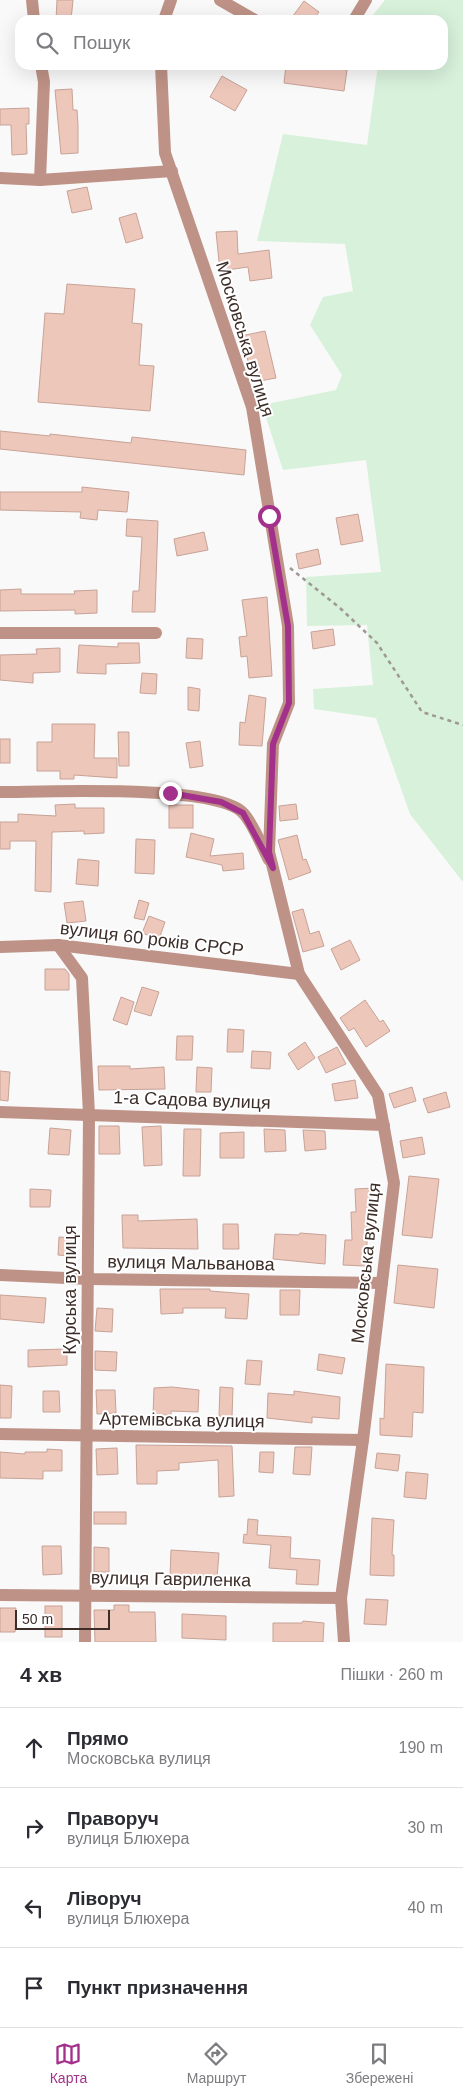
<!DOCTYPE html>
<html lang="uk">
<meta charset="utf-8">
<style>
body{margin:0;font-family:Helvetica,sans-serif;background:#f7f7f7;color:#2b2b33}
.scale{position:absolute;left:15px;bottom:12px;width:95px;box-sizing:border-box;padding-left:5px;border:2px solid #3c2d28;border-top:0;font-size:14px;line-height:18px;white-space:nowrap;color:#3c2d28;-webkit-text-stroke:4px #fff;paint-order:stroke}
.stop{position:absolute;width:15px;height:15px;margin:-11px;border:4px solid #a3318c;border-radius:50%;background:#fff}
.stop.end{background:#a3318c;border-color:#fff;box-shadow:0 1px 5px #0008}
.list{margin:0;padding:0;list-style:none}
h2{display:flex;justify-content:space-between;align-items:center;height:65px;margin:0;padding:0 20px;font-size:21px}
h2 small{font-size:16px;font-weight:400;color:#7c7c81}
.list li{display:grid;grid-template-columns:32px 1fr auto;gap:15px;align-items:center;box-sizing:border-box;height:80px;padding:0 20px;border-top:1px solid #e1e1e2}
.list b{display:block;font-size:19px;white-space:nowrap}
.list p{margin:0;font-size:16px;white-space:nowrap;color:#7c7c81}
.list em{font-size:16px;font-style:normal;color:#7c7c81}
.icon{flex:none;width:28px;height:28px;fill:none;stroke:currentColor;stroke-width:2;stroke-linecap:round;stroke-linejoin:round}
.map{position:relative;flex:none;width:463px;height:1642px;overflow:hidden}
.search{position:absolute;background:#fff;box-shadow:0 5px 20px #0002;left:15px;right:15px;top:15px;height:55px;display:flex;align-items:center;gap:12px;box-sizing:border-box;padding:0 18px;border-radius:15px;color:#7c7c81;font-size:19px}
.sheet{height:385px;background:#fff}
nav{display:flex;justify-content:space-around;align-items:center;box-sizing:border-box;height:70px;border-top:1px solid #e1e1e2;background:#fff;font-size:14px;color:#7c7c81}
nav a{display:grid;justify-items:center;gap:2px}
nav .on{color:#a3318c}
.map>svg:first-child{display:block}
.green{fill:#d7f1db}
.building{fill:#eec7bb;stroke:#c7a297}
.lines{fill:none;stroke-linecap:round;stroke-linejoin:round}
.path{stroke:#9f9895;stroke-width:2.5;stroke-dasharray:4 4;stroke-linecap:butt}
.minor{stroke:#be9286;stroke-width:12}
.route{stroke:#a3318c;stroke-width:6}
.labels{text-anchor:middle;stroke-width:4;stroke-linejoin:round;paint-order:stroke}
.street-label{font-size:18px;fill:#3c2d28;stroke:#fff}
</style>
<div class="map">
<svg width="463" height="1642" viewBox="0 0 463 1642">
<rect width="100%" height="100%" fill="#f9f9f9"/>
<polygon class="green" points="385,0 463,0 463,882 410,814 376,718 314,709 313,689 373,685 367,625 307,626 306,577 381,572 366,460 283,470 262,405 336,390 342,375 310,325 323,297 353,291 345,244 257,241 283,134 367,145 378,65 443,65 443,20 369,20"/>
<g class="building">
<polygon points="57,0 73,0 71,20 56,20"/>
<polygon points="304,1 319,12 313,20 290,20"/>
<polygon points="286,65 310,65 347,70 344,91 284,83"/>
<polygon points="222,76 247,90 235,111 210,97"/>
<polygon points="72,89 73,110 77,110 78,125 78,153 61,154 55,90"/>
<polygon points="29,108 29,124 26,124 27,154 12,155 11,125 0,125 0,109"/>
<polygon points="87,187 92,209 72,213 67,191"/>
<polygon points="136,213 143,238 126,243 119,218"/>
<polygon points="237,231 238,254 269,250 272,278 250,281 248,267 220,271 216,232"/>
<polygon points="67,284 135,289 132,323 142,324 139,365 154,366 150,411 38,402 45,313 64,314"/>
<polygon points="265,331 276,378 254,382 241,336"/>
<polygon points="0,431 50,436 50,434 131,443 132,437 246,450 244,475 0,449"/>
<polygon points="82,487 129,492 127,512 98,510 97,520 80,518 81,512 0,510 0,492 82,492"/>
<polygon points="358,514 363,541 341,545 336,518"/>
<polygon points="127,519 158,521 155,612 132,612 133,591 139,591 142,537 126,536"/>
<polygon points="204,532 208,550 177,556 174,539"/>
<polygon points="318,549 321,564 299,569 296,554"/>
<polygon points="21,589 21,594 75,594 74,591 97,590 97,613 75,614 75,610 0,611 0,590"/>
<polygon points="267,597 272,676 249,678 247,656 241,657 239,637 247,636 242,600"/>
<polygon points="333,629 335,645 313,649 311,632"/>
<polygon points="187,638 203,639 202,659 186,658"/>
<polygon points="118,643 139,643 140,663 106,664 106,674 77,673 79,645 118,647"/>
<polygon points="60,648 60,672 33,673 33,683 0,680 0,655 37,654 36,649"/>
<polygon points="142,673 157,674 156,694 140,693"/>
<polygon points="188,687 200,689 199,711 188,710"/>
<polygon points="249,695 266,698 262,746 239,745 240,722 245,723"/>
<polygon points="52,724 95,724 94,758 117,758 117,778 74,775 74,779 60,779 60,771 37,771 37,742 52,742"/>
<polygon points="118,732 129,732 129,766 119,766"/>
<rect x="0" y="739" width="10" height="24"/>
<polygon points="200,741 203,766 190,768 186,743"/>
<polygon points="75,804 75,808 104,808 104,833 84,834 84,831 52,832 51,892 35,891 36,841 10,841 10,849 0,849 0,822 18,822 18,814 56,816 55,805"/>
<polygon points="296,804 298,819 280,821 279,806"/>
<rect x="169" y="805" width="24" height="23"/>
<polygon points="191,833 214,839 210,856 243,853 244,869 223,871 222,865 186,857"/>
<polygon points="297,835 303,860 306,859 311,872 289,880 278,840"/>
<polygon points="136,839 155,840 154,874 135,873"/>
<polygon points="78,859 99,861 98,886 76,884"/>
<polygon points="139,900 149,903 144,920 134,918"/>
<polygon points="83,901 86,921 67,923 64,903"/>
<polygon points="303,909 310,934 319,931 324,946 303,952 292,912"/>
<polygon points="149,916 165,922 159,939 142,933"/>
<polygon points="350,940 360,960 341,970 331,949"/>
<polygon points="45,969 65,969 69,974 69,990 45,990"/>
<polygon points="142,987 159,992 151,1016 134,1011"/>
<polygon points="121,997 134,1002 127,1025 113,1020"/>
<polygon points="365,1000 380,1022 383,1020 390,1031 366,1047 354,1028 349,1031 340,1018"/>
<polygon points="228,1029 244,1030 243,1052 227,1052"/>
<polygon points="177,1036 193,1036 192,1060 176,1060"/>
<polygon points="305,1042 315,1058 298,1070 288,1054"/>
<polygon points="337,1047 346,1064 326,1073 318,1057"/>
<polygon points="252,1051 271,1052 270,1069 251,1068"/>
<polygon points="98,1066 130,1066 130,1069 164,1067 165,1089 99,1090"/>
<polygon points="197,1067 212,1068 211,1092 196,1092"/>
<polygon points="0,1071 10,1072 8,1101 0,1100"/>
<polygon points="355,1080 358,1098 335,1101 332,1084"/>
<polygon points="412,1087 416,1101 394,1108 389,1094"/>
<polygon points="446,1092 450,1107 428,1113 423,1099"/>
<polygon points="99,1126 119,1126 120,1154 99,1154"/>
<polygon points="161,1126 162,1165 144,1166 142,1127"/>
<polygon points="50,1128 71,1130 69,1155 48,1154"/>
<polygon points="184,1129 201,1129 200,1176 183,1176"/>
<polygon points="264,1129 285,1130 286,1151 265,1152"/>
<polygon points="303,1130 325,1131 326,1149 305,1151"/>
<polygon points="244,1132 244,1158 220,1158 220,1133"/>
<polygon points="422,1137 425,1154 403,1158 400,1141"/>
<polygon points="409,1176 439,1179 432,1238 402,1235"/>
<polygon points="374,1188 373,1231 368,1231 365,1266 343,1265 345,1240 352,1240 351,1212 356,1212 355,1189"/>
<polygon points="30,1189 51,1190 50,1207 30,1207"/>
<polygon points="122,1215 138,1215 138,1221 197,1219 198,1249 123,1248"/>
<polygon points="223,1224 238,1224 239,1249 223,1249"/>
<polygon points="300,1233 326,1235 325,1264 273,1259 275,1234 299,1235"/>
<polygon points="59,1237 72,1238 71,1256 58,1255"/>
<polygon points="398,1265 438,1269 434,1308 394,1303"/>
<polygon points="160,1289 210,1289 210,1291 249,1294 247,1319 225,1318 226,1308 183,1308 183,1313 161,1314"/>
<polygon points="280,1290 300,1290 299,1315 280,1315"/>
<polygon points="0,1295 46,1298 44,1323 0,1319"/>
<polygon points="97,1308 113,1309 112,1332 95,1331"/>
<polygon points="67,1349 67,1365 28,1367 28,1350"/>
<polygon points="95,1351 117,1352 116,1371 95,1370"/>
<polygon points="319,1354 345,1358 342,1374 317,1370"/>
<polygon points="247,1360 262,1361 260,1385 245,1384"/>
<polygon points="386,1364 424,1367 423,1413 413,1412 412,1437 380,1435 380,1418 384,1419"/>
<polygon points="0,1385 12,1386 11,1418 0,1418"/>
<polygon points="172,1387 199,1390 198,1412 171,1411 171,1415 153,1415 154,1388"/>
<polygon points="220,1387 233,1388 232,1417 219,1416"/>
<polygon points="96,1390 115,1390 116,1413 97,1414"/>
<polygon points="43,1391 59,1391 60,1412 43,1412"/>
<polygon points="294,1391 340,1397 339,1419 312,1417 312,1423 267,1418 268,1393 294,1395"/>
<polygon points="136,1445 232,1446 234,1496 219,1497 218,1460 179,1463 179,1470 157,1471 157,1484 137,1484"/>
<polygon points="295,1447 312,1447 310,1475 293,1474"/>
<polygon points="117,1448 118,1474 97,1475 96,1449"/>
<polygon points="47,1449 62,1450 62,1471 43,1471 43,1479 0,1478 0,1452 25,1454 25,1452 47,1452"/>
<polygon points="260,1452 274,1452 273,1473 259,1472"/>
<polygon points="377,1453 400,1455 398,1471 375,1468"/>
<polygon points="406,1472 428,1474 426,1499 404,1497"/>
<rect x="94" y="1512" width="32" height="12"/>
<polygon points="372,1518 394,1520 392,1555 394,1555 394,1576 370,1575"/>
<polygon points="248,1519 258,1520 257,1535 291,1537 290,1558 320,1560 318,1585 296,1584 297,1570 269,1568 271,1545 243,1543 244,1534 247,1535"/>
<polygon points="42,1546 61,1546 62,1574 43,1575"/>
<polygon points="94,1547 109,1548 109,1572 94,1572"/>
<polygon points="171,1550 219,1553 217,1578 170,1576"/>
<polygon points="366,1599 388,1600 386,1625 364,1624"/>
<polygon points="114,1605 129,1605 129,1612 155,1612 156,1642 95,1642 94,1610 114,1610"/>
<rect x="45" y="1606" width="17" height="31"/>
<polygon points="0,1608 16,1608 15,1632 0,1632"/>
<polygon points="182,1614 226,1616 226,1640 182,1638"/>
<polygon points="303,1621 324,1623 323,1642 273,1642 273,1623 302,1623"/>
</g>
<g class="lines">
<polyline class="path" points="290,568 340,608 377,643 422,712 463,725"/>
<g class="minor">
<polyline points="32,0 34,20"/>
<polyline points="220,0 255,20"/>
<polyline points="164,20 171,0"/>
<polyline points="354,20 366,0"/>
<polyline points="161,65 165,153 252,407 288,626 289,703 273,744 269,852 299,974 378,1095 394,1183 363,1440 341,1598 344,1642"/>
<polyline points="0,178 40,180 172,171"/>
<polyline points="40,180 44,82 41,65"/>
<polyline points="0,633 156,633"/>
<path d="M0 792C45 792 216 784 243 813 253 823 262 847 269 860"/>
<polyline points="58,945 82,978 89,1114 85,1642"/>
<polyline points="0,947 58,945 299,974"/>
<polyline points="0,1112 384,1125"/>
<polyline points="0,1275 88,1279 382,1283"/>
<polyline points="0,1434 363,1440"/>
<polyline points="0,1595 341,1598"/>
</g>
</g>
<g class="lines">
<polyline class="route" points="170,793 221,802 243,813 273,868 269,852 273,744 289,703 288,626 269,516"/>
</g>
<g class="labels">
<g class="street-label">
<text transform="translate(245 339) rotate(73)" y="6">Московська вулиця</text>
<text transform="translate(152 939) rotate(7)" y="6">вулиця 60 років СРСР</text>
<text transform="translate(192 1100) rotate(2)" y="6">1-а Садова вулиця</text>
<text transform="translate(191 1263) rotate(1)" y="6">вулиця Мальванова</text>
<text transform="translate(366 1263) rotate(-84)" y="6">Московська вулиця</text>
<text transform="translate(70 1290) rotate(-90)" y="6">Курська вулиця</text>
<text transform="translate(182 1420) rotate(1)" y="6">Артемівська вулиця</text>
<text transform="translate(171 1579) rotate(1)" y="6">вулиця Гавриленка</text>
</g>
</g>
</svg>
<div class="scale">50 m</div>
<div class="stop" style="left:269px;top:516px"></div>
<div class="stop end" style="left:170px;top:793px"></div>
<div class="search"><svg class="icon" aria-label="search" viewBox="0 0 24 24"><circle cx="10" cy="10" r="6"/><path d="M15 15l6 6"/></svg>Пошук</div>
</div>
<section class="sheet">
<h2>4 хв<small>Пішки · 260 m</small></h2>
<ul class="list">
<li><svg class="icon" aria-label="ahead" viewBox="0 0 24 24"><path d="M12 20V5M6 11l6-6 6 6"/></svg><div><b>Прямо</b><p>Московська вулиця</p></div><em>190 m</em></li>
<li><svg class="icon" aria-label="right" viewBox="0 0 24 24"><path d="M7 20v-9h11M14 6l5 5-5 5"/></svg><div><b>Праворуч</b><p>вулиця Блюхера</p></div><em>30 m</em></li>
<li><svg class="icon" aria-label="left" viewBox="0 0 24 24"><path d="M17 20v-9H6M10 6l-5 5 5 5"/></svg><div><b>Ліворуч</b><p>вулиця Блюхера</p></div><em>40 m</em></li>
<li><svg class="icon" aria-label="arrive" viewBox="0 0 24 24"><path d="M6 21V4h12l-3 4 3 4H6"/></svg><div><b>Пункт призначення</b></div></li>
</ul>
</section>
<nav>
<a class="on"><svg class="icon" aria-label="map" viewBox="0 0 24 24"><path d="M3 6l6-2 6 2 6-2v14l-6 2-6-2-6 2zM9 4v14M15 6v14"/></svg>Карта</a>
<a><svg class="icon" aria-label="directions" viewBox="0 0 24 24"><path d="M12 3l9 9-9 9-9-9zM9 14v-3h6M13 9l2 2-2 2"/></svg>Маршрут</a>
<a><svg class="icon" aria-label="saved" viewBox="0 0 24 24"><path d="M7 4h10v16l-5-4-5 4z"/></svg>Збережені</a>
</nav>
